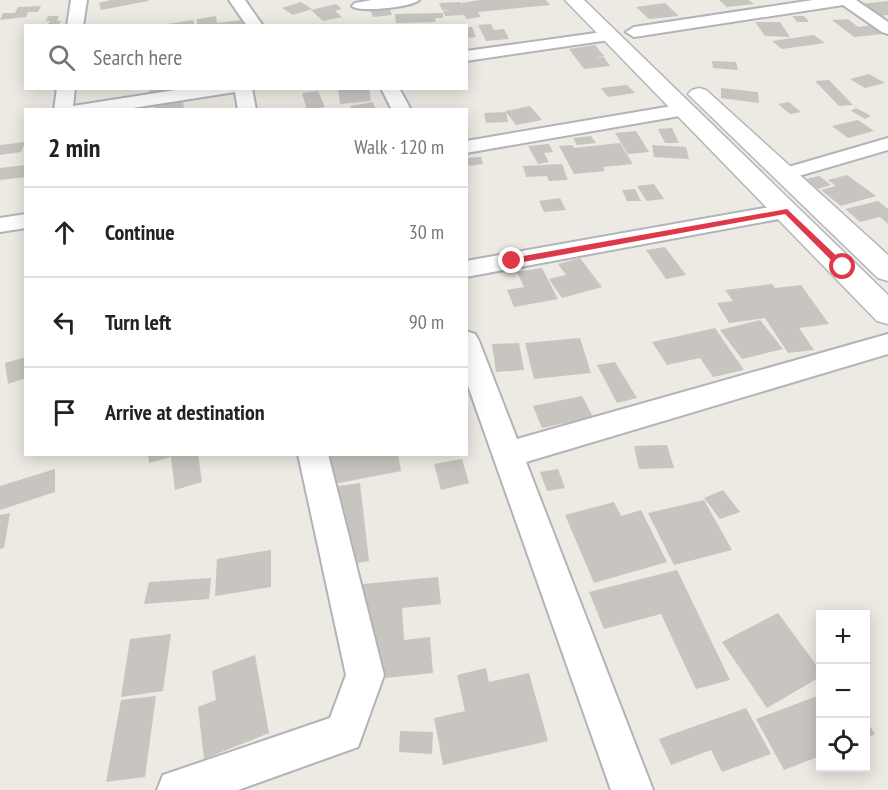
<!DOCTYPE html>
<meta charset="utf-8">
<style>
body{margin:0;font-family:"PT Sans Narrow",sans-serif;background:#f2f2f2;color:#222}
.controls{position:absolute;right:18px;bottom:18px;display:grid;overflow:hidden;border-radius:0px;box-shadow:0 3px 15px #0003}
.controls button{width:54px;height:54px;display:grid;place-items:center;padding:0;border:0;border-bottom:2px solid #e0e0e0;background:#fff;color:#222;font:30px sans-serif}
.stop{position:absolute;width:18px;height:18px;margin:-14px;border:4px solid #dd3949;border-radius:50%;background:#fff}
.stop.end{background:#dd3949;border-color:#fff;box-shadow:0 2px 6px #0008}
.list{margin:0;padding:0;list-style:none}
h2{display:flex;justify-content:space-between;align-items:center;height:78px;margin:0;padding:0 24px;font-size:26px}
h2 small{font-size:20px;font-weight:400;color:#767676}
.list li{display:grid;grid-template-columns:39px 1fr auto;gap:18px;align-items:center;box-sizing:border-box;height:90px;padding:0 24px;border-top:2px solid #e0e0e0}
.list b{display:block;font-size:22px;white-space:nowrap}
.list em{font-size:20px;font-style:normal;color:#767676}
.icon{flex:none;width:33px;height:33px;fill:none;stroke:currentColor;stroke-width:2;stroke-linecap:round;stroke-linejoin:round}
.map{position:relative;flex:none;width:888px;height:790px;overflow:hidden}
.search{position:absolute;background:#fff;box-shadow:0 3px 15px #0003;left:24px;top:24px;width:444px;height:66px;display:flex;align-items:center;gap:15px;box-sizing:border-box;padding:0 21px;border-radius:0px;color:#767676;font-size:22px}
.panel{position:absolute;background:#fff;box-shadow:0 3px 15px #0003;left:24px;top:108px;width:444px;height:348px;border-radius:0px}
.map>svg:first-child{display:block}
.building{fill:#c8c4c0}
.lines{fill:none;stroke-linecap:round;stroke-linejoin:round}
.minor-casing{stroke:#b1b5b8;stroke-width:4}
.secondary-casing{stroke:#b2b7ba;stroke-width:3}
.minor{fill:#fff;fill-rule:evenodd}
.secondary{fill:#fff;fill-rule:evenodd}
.route{fill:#dd3949}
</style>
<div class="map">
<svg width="888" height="790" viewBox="0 0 888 790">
<rect width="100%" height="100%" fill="#ede9e3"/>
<g class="building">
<polygon points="111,0 148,0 148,1 101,10 99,3"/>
<polygon points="480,0 546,0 550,5 478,12 481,17 467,19 464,15 445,16 443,11 451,10 442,10 439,3 460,2 463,9 461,3"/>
<polygon points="719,0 749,0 754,4 727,7"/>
<polygon points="888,1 888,15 878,16 860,4"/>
<polygon points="301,2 312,9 293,15 282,8"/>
<polygon points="665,3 679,16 649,19 636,7"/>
<polygon points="336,4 342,9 335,11 342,17 323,21 311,10"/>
<polygon points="41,6 38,12 28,12 26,17 0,20 3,13 15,13 18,7"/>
<polygon points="389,7 392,15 373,17 370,9"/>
<polygon points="443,13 443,18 435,18 436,22 396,23 395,14"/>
<polygon points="48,16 59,16 57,21 61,21 58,26 47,26 50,21 46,21"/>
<polygon points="216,16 217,23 242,20 243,26 197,26 197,19"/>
<polygon points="792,16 804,16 809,22 797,22"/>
<polygon points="848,19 858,27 872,25 884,34 854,37 832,20"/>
<polygon points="193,20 195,26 168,26 168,24"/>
<polygon points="755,22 780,22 790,37 765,36"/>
<polygon points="491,24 494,30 504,29 509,39 486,41 478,25"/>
<polygon points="466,27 472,27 476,37 466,38"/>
<polygon points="814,35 825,43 782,49 772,41"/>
<polygon points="595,45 604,56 595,58 604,57 610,66 584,69 569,49"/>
<polygon points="712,61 736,62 738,70 713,68"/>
<polygon points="869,74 885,83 865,88 850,79"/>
<polygon points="829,80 853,105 839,106 815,81"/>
<polygon points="627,85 635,93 608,97 601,88"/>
<polygon points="150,88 177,88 177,90 149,93"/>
<polygon points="338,88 369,89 371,101 340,104"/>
<polygon points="721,88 758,92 759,103 721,98"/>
<polygon points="318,91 325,107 307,110 302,93"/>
<polygon points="183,100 184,109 154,110 155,103"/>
<polygon points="373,102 376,110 352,110 350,106"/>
<polygon points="789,102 801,112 790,114 778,104"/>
<polygon points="530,106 542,120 516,125 505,111"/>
<polygon points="856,108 871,116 865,119 851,111"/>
<polygon points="506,112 508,122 486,123 484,113"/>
<polygon points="858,120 874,131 848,138 832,126"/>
<polygon points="672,128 679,143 665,143 658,129"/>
<polygon points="636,131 649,152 628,154 615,133"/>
<polygon points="591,136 596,143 577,145 573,138"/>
<polygon points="25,142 21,152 0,155 0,145"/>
<polygon points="620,143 633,164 603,167 605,171 574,174 559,146 572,145 574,148"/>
<polygon points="549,144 553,152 544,153 549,162 538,164 528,146"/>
<polygon points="652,145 686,147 689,159 654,157"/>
<polygon points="481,157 483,164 467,166 466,158"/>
<polygon points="562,164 568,180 549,181 547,176 526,177 523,166"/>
<polygon points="26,165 26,177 0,180 0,168"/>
<polygon points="847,175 876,196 841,206 821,190 836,186 828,180"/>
<polygon points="819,176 831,185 818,189 806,179"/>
<polygon points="654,184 664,199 647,201 637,186"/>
<polygon points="635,189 641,201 627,201 622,190"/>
<polygon points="560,198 566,210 544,212 539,201"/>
<polygon points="878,201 888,209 888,224 880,217 860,222 845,209"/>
<polygon points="665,247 686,275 666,279 646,250"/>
<polygon points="580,258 602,287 562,298 549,279 566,275 558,264"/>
<polygon points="542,268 558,299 514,307 507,290 524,287 517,272"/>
<polygon points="772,284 775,288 801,285 829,324 799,328 814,350 788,353 765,318 729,323 717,303 733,301 725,290"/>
<polygon points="760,320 783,349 742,359 720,330"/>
<polygon points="715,328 744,370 713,377 700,358 667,365 652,342"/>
<polygon points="580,338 591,373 534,379 525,343"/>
<polygon points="519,343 524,370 496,372 492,344"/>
<polygon points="26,357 26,378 8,384 5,363"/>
<polygon points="615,362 637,398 617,403 597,365"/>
<polygon points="582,396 593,417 542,428 533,406"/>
<polygon points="667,445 674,468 639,469 634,446"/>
<polygon points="148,454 198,454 202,482 175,490 171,457 149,463"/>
<polygon points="320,454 398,454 401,471 324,486"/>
<polygon points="462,459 469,483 441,490 434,464"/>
<polygon points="55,469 55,492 0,510 0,486"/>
<polygon points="558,469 565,488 547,491 540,472"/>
<polygon points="360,483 369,561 339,566 331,487"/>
<polygon points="723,490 740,512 720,519 704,498"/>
<polygon points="704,500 732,550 674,565 648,513"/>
<polygon points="614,502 621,516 641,510 667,562 594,583 565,515"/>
<polygon points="10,513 4,548 0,549 0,515"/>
<polygon points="271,550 271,587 215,596 217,559"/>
<polygon points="677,570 730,680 696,689 661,614 604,629 589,592"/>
<polygon points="438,577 441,604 402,608 404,640 430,637 433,673 366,680 363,584"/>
<polygon points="211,578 209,599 144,604 149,582"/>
<polygon points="778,613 820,670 820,677 767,708 722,642"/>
<polygon points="171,634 163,691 121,697 130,639"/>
<polygon points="255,655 269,733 204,759 198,707 216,700 212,671"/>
<polygon points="486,668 489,682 529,673 548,741 443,765 434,718 465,711 457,675"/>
<polygon points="820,695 820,756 784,770 756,719"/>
<polygon points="156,696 145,777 106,782 121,700"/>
<polygon points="746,708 771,754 722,772 711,750 671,765 659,739"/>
<polygon points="866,720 875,734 866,738"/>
<polygon points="400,731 433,732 432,754 399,752"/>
</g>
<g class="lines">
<defs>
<g id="minor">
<polygon points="71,0 87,0 83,26 67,26"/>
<polygon points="229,0 245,0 263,26 247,26"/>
<path d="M372 0H419C412 7 359 13 352 6L355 3Z"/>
<polygon points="813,0 856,0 888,22 888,34 882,32 843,5 634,37 626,32 634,27"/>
<polygon points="610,31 616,33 618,36 616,39 466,61 466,51"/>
<polygon points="57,88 75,88 73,106 188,88 252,88 256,110 238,110 235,92 120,110 54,110"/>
<polygon points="381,88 399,88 411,110 392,110"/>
<polygon points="684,104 691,106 693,110 691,114 466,153 466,141"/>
<polygon points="888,138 888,150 785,180 778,178 775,174 778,170"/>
<polygon points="787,204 795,206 798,211 795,216 466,277 466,261"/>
<polygon points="26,214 26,228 0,232 0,218"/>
<polygon points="466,331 475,334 479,341 517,439 888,334 888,354 526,462 653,790 611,790 466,380"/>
<polygon points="298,454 328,454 384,675 358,747 238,790 157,790 163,775 330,718 346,675"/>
</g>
<g id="secondary">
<polygon points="565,0 584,0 888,295 888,324 877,321"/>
<polygon points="699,88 706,90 888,255 888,281 878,278 692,98 688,94 692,90"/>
</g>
</defs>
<use href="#minor" class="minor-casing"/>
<use href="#secondary" class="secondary-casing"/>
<use href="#minor" class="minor"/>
<use href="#secondary" class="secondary"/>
</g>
<polygon class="route" points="787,209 846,265 846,269 840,269 785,214 512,264 508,261 512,258"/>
</svg>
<div class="controls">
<button>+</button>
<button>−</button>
<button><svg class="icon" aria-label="locate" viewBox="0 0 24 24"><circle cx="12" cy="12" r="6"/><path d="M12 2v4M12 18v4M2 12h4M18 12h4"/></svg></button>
</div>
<div class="stop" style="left:843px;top:267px"></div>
<div class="stop end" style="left:512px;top:261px"></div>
<div class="search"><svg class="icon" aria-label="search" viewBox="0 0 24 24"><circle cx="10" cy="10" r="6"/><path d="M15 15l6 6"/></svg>Search here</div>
<section class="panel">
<h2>2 min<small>Walk · 120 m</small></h2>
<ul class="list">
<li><svg class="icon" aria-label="ahead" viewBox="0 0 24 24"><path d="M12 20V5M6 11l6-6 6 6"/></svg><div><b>Continue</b></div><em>30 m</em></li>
<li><svg class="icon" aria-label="left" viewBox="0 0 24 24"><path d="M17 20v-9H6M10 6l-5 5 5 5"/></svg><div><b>Turn left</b></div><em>90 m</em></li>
<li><svg class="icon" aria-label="arrive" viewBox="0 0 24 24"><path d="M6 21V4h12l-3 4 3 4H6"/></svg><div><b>Arrive at destination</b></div></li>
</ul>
</section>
</div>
